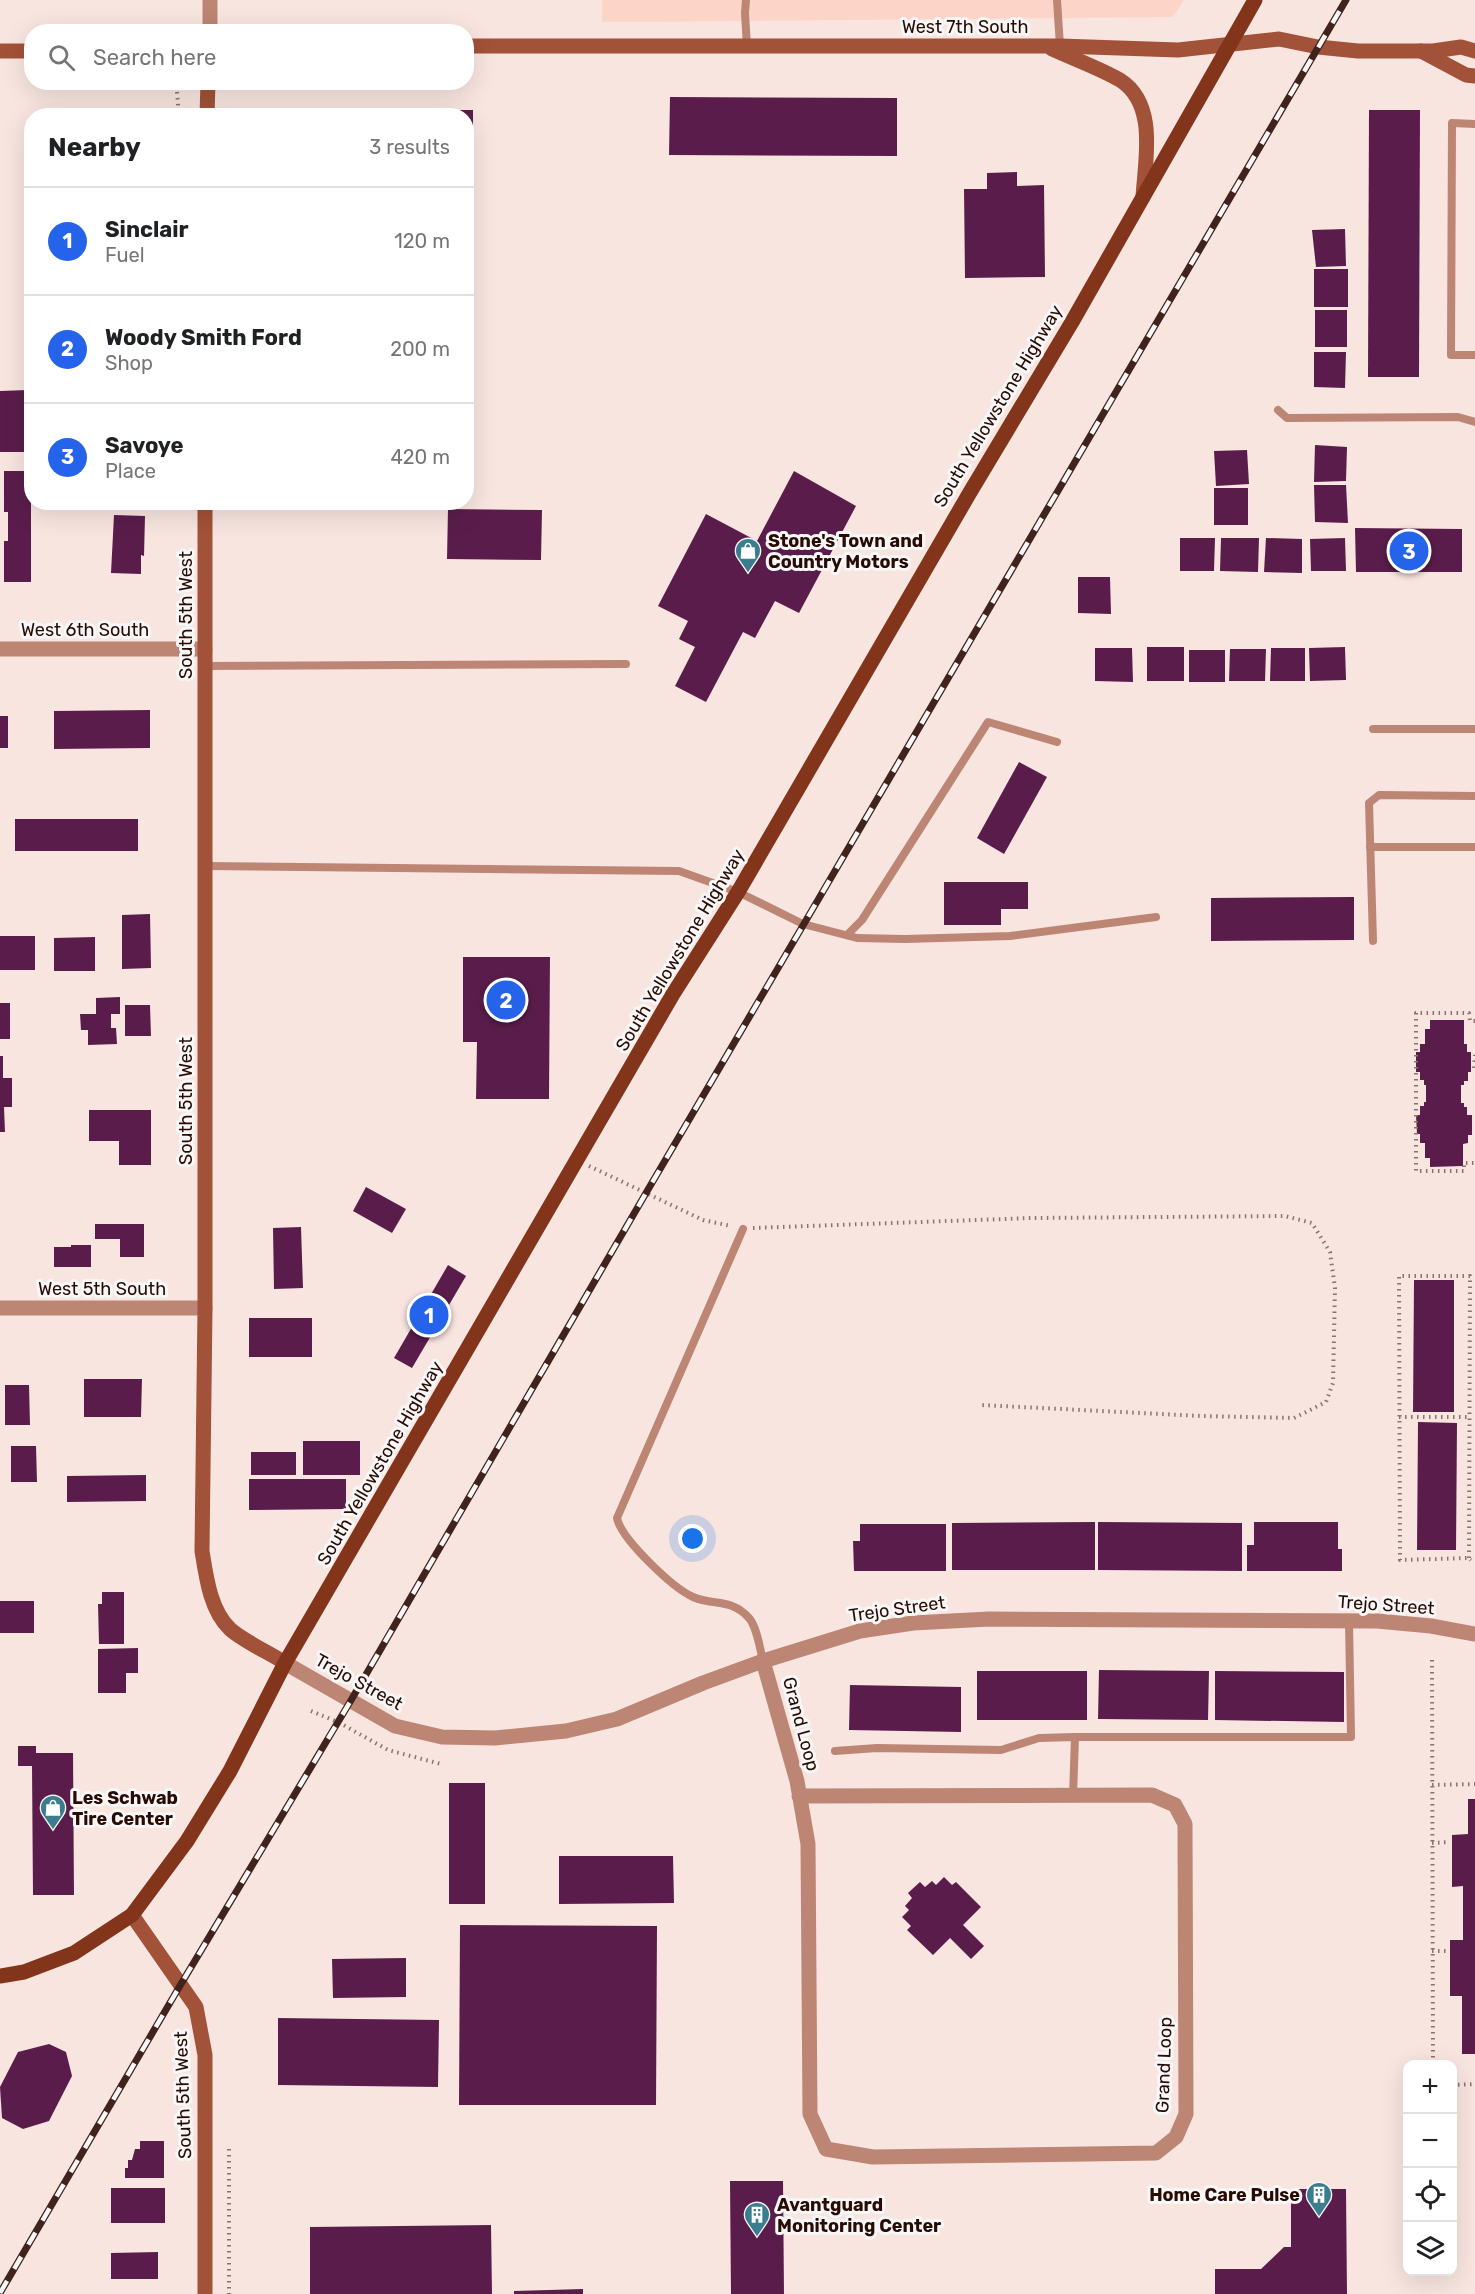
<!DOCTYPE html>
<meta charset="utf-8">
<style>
body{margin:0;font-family:Rubik,sans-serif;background:#f2f2f2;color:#202124}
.controls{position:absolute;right:18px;bottom:18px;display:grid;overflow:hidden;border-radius:12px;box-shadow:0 6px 24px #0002}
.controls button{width:54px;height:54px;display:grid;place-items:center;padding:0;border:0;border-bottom:2px solid #e0e0e0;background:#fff;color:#202124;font:30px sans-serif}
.you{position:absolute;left:693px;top:1539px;width:21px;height:21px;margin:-15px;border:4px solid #fff;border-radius:50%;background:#1a73e8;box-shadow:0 0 0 9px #1a73e833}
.badge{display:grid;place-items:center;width:39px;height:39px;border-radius:50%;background:#2563eb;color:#fff;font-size:20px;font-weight:700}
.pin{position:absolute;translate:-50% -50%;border:3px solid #fff;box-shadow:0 2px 6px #0006}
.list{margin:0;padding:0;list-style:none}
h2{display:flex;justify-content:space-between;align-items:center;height:78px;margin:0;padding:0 24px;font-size:26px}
h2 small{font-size:20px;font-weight:400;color:#757577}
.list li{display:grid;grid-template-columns:39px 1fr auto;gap:18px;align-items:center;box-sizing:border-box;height:108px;padding:0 24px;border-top:2px solid #e0e0e0}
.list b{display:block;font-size:22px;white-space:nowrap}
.list p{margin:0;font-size:20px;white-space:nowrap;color:#757577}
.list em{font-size:20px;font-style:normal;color:#757577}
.icon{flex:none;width:33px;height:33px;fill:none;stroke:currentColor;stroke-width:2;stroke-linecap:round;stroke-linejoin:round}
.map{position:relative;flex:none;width:1475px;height:2294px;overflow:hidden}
.search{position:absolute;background:#fff;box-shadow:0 6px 24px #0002;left:24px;top:24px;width:450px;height:66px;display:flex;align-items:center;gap:15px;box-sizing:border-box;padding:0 21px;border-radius:24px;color:#757577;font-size:22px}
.panel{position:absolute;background:#fff;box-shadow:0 6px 24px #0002;left:24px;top:108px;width:450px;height:402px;border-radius:24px}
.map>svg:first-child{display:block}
.built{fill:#fcd5c8}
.building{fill:#5a1d4b}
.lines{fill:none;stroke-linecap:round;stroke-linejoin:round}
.path{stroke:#8b726c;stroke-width:4;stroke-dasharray:1.5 4.5;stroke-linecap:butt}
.lane{stroke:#bd8573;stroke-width:8}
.street{stroke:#bd8573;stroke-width:15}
.secondary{stroke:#a25238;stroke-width:15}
.primary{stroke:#82351a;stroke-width:15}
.rail-casing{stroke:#40231c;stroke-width:7}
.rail{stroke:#f7f7f7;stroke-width:4.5;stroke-dasharray:14;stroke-linecap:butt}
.labels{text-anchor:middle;stroke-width:6;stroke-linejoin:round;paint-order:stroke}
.street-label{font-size:18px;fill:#290b03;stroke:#f7f7f7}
.poi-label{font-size:18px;font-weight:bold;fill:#290b03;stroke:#f7f7f7;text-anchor:start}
</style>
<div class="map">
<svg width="1475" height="2294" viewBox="0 0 1475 2294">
<rect width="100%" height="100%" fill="#f8e5e0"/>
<polygon class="built" points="602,0 1184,0 1173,17 640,22 602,22"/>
<g class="building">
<polygon points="670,97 897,98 897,156 669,155"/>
<rect x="348" y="109" width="34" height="7"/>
<polygon points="438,110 473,110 473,156 466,156 466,116 438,116"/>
<polygon points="1369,110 1420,110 1419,377 1368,377"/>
<rect x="249" y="113" width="35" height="3"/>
<rect x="466" y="171" width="7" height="46"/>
<polygon points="1017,172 1017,186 1044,185 1045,277 965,278 964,189 987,189 987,173"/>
<polygon points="1345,229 1346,266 1316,267 1312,230"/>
<polygon points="466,232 472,232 471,278 466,278"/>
<rect x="1314" y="269" width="34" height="38"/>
<rect x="1315" y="310" width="32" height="37"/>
<polygon points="1314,352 1346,352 1345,388 1314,387"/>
<polygon points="28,390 29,452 0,452 0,391"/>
<polygon points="1315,445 1347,447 1346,481 1314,482"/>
<polygon points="1247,450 1249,484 1216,486 1214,451"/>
<polygon points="4,471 31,471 31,582 4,582 4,541 8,541 8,512 4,512"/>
<polygon points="794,471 856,506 799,613 775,601 755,638 743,632 706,702 675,686 695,647 679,639 688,621 658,606 706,514 757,541"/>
<polygon points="1314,485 1346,485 1348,523 1315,522"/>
<rect x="1214" y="488" width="34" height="37"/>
<polygon points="448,509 542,510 541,560 447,559"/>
<polygon points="114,515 145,516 144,556 141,555 141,574 111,573"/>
<polygon points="1355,528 1462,529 1462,572 1356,572"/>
<polygon points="1180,538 1215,538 1214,571 1180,571"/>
<polygon points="1221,538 1259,538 1258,572 1220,571"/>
<polygon points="1266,538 1302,539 1302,573 1264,572"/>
<polygon points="1345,538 1346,571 1311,571 1310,539"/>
<polygon points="1078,577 1110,577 1111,614 1078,613"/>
<rect x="1147" y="647" width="37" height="34"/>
<polygon points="1345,647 1346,680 1310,681 1309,648"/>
<polygon points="1095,648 1132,648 1133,682 1095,681"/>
<polygon points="1271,648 1305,648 1305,681 1270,681"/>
<polygon points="1230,649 1266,649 1265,681 1229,681"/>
<rect x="1189" y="650" width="36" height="32"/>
<polygon points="150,710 150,748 54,749 54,711"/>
<rect x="0" y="716" width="8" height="32"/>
<polygon points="1019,762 1047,777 1004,854 977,838"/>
<rect x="15" y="819" width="123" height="32"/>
<polygon points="944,882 1028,882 1028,909 1001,909 1001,925 944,925"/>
<polygon points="1354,897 1354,940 1211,941 1211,898"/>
<polygon points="150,914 151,968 122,969 122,915"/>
<rect x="0" y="936" width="35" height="34"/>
<polygon points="95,937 95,971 54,971 54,938"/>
<polygon points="463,957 550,957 549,1099 476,1099 477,1042 463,1042"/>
<polygon points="120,997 120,1014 111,1014 111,1028 116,1028 117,1044 88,1045 88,1030 81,1030 80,1014 96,1014 96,998"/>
<rect x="0" y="1003" width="10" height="36"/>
<polygon points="125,1005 150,1005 151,1036 125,1036"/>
<polygon points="1430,1020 1464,1020 1464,1044 1467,1044 1467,1052 1471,1052 1471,1072 1468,1072 1468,1081 1464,1081 1464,1085 1461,1085 1461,1103 1464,1103 1464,1107 1467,1107 1467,1115 1472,1115 1472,1135 1468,1135 1468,1143 1463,1144 1463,1166 1430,1167 1430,1158 1425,1158 1425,1143 1420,1143 1420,1134 1417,1134 1416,1115 1420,1115 1420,1106 1424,1106 1424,1102 1426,1102 1426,1085 1424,1085 1424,1080 1420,1080 1420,1072 1416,1072 1416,1052 1420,1052 1420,1044 1425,1044 1425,1029 1430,1029"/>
<polygon points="0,1056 3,1056 3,1078 12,1078 12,1107 4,1107 5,1132 0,1132"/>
<polygon points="89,1110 151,1110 151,1165 119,1165 119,1141 89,1141"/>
<polygon points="366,1187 406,1209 392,1233 353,1211"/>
<polygon points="95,1224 144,1224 144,1257 120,1257 120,1239 95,1239"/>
<polygon points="301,1227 303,1288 274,1289 273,1228"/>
<polygon points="71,1245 91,1245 91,1267 54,1267 54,1247 71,1247"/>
<polygon points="448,1265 466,1276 412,1368 394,1358"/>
<polygon points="1414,1280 1454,1280 1454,1412 1413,1412"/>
<rect x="249" y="1318" width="63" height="39"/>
<polygon points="84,1379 142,1379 141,1417 84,1417"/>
<polygon points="5,1385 29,1385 30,1425 5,1425"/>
<polygon points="1418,1422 1457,1423 1456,1550 1417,1550"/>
<rect x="303" y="1441" width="57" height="34"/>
<polygon points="11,1446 36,1446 37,1482 11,1482"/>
<rect x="251" y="1452" width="45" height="23"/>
<polygon points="146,1475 146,1501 67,1502 67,1476"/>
<polygon points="249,1479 346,1479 346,1509 249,1510"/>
<polygon points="1095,1522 1095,1570 952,1570 952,1523"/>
<polygon points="1098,1522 1242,1523 1242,1571 1098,1570"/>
<polygon points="1254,1522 1338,1522 1338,1549 1342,1549 1342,1571 1247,1571 1247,1545 1254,1545"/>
<polygon points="860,1524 946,1524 946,1571 854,1571 853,1541 860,1541"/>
<polygon points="102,1592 124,1592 124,1644 99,1644 98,1604 102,1604"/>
<rect x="0" y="1601" width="34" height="32"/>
<polygon points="138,1648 138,1673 126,1673 126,1693 98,1693 98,1649"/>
<polygon points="1099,1670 1209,1671 1208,1720 1098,1719"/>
<rect x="977" y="1671" width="110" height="49"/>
<polygon points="1215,1671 1344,1672 1344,1722 1215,1720"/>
<polygon points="850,1685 961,1687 961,1732 849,1730"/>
<polygon points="18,1746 36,1746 36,1753 73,1753 74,1895 33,1895 32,1766 18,1766"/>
<rect x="449" y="1783" width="36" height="121"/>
<polygon points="1468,1799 1475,1799 1475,2054 1462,2054 1462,1996 1450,1996 1450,1940 1463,1940 1463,1886 1452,1887 1452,1835 1468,1834"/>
<polygon points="559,1856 673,1856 674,1903 559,1904"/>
<polygon points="944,1877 952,1885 956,1882 981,1907 963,1925 984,1946 971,1959 950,1938 933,1955 907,1930 911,1926 902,1917 909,1910 905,1906 912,1898 908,1893 920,1882 925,1887 932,1881 936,1885"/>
<polygon points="460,1925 657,1926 656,2105 459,2105"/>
<polygon points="406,1958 406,1997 333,1998 332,1959"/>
<polygon points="278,2018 439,2020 438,2087 278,2085"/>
<polygon points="49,2044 66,2052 72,2076 49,2121 23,2129 2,2118 0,2087 18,2052"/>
<polygon points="140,2141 164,2141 164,2178 125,2178 125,2168 128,2168 128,2160 132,2160 135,2149 140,2149"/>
<polygon points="730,2181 783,2181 784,2294 731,2294"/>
<rect x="111" y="2188" width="54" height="35"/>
<polygon points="1291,2189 1346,2189 1347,2294 1215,2294 1215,2269 1261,2269 1284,2247 1291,2247"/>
<polygon points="491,2225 492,2294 310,2294 310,2227"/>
<polygon points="158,2252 158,2279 111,2279 111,2253"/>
<polygon points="583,2289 583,2294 514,2294 514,2291"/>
</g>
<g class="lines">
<g class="path">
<polyline points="177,92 179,116"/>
<polyline points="1475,1021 1470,1021 1469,1013 1416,1013 1416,1171 1464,1171 1464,1163 1475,1163"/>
<polyline points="1474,1068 1475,1055"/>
<polyline points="589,1166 703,1220 731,1226"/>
<polyline points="753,1228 1032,1218 1285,1216 1312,1223 1330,1252 1335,1288 1333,1383 1326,1402 1294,1418 1201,1416 981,1405"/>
<polyline points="1399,1417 1470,1417"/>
<polyline points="1469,1558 1470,1276 1399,1276 1400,1560 1469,1558 1471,1560"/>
<polyline points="855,1610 860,1608"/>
<polyline points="1432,1660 1433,2064"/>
<polyline points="311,1711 338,1722 388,1750 441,1764"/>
<polyline points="1432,1785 1475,1784"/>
<polyline points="1432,1843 1450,1842"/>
<polyline points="1432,1951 1449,1951"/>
<polyline points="1452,2085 1475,2084"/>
<polyline points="229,2149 229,2294"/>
</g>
<g class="lane">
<polyline points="746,0 745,13 747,47"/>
<polyline points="1057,0 1060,46"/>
<polyline points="1475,124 1452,123 1451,355 1475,355"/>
<polyline points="1278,410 1287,418 1458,417 1475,422"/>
<polyline points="205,666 626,664"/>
<polyline points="1373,729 1475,729"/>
<polyline points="1370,847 1475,847"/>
<polyline points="205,866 679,871 738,892 803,924 857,938 905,939 1010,936 1156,917"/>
<polyline points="847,935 862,920 988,722 1057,742"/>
<polyline points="1373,941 1369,803 1379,795 1475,796"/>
<path d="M743 1229 617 1518C621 1539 673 1588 693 1597 714 1606 731 1598 749 1618 757 1627 760 1649 763 1661"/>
<polyline points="1075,1737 1351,1737 1349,1621"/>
<polyline points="835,1751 877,1748 1001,1750 1039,1738 1075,1737 1073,1796"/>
</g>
<g class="street">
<polyline points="210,32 210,0"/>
<polyline points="0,649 205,649"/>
<polyline points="0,1308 205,1308"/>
<polyline points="763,1661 797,1781 808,1844 810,2114 826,2149 873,2157 1156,2153 1176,2137 1186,2114 1185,1824 1175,1805 1152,1795 799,1796"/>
<polyline points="285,1663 395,1726 442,1737 495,1738 566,1731 617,1719 703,1683 763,1661 860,1631 913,1623 989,1619 1377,1621 1431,1626 1475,1634"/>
</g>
<g class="secondary">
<polyline points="466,46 1060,46 1178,50 1279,39 1318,47 1358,51 1433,51 1461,47 1475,51"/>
<path d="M1052 49C1074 59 1099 68 1120 80 1158 104 1145 161 1143 197"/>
<polyline points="0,51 32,51"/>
<polyline points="1421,51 1466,75 1475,76"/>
<polyline points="207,116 208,82"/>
<path d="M205 502V1308L202 1551C206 1576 210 1610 230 1629 243 1641 270 1653 285 1663"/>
<polyline points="132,1915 196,2007 205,2055 205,2294"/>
</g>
<polyline class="primary" points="0,1976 24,1972 74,1953 132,1915 187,1841 230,1771 285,1663 673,994 738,892 969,494 1072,322 1255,0"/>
<defs>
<polyline id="rail" points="0,2293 181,1984 350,1702 646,1193 1346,0"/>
</defs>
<use href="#rail" class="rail-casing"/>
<use href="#rail" class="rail"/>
</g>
<defs>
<symbol id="shop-pin" viewBox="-11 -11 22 30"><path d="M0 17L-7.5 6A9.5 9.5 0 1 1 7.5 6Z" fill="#3b7c8f" stroke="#f7f7f7"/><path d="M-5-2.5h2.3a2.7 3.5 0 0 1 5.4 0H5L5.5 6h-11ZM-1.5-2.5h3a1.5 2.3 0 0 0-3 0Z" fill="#fff"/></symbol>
<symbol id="building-pin" viewBox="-11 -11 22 30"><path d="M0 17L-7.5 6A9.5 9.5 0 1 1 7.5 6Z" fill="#3b7c8f" stroke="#f7f7f7"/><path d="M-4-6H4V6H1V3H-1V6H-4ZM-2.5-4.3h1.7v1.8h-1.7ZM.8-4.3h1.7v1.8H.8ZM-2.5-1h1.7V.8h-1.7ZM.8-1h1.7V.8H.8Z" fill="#fff"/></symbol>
</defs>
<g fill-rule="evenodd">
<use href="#shop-pin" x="733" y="536" width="30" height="40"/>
<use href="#shop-pin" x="38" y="1793" width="30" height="40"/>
<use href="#building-pin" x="1304" y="2180" width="30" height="40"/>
<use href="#building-pin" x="742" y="2200" width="30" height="40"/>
</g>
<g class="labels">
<g class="street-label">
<text x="965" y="33">West 7th South</text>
<text transform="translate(998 406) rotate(-59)" y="6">South Yellowstone Highway</text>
<text transform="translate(186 615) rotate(-90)" y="6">South 5th West</text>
<text x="85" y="636">West 6th South</text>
<text transform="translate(680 950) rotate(-59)" y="6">South Yellowstone Highway</text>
<text transform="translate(186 1101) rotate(-90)" y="6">South 5th West</text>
<text x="102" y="1295">West 5th South</text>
<text transform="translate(380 1463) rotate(-60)" y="6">South Yellowstone Highway</text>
<text transform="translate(1386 1605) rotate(4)" y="6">Trejo Street</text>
<text transform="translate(897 1609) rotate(-8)" y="6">Trejo Street</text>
<text transform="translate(359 1682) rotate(29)" y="6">Trejo Street</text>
<text transform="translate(801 1724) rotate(75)" y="6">Grand Loop</text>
<text transform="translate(1164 2065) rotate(-88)" y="6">Grand Loop</text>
<text transform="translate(183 2095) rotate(-92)" y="6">South 5th West</text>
</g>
<g class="poi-label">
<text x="768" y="547">Stone's Town and<tspan x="768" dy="21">Country Motors</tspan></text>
<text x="72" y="1804">Les Schwab<tspan x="72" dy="21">Tire Center</tspan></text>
<text x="1300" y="2201" text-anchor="end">Home Care Pulse</text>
<text x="777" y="2211">Avantguard<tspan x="777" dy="21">Monitoring Center</tspan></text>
</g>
</g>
</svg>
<div class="controls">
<button>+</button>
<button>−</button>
<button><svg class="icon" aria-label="locate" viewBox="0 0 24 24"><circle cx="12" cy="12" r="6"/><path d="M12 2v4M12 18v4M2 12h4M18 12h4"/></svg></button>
<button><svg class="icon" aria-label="layers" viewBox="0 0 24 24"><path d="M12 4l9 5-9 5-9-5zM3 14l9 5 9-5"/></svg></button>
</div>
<div class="you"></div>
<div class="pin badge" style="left:429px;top:1315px">1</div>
<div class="pin badge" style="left:506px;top:1000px">2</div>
<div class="pin badge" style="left:1409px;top:551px">3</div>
<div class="search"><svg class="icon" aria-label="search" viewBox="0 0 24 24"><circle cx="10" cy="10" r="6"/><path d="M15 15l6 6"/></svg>Search here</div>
<section class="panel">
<h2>Nearby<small>3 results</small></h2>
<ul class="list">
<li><span class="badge">1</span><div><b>Sinclair</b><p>Fuel</p></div><em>120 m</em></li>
<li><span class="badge">2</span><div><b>Woody Smith Ford</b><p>Shop</p></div><em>200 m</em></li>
<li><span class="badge">3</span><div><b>Savoye</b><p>Place</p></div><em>420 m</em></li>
</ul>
</section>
</div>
